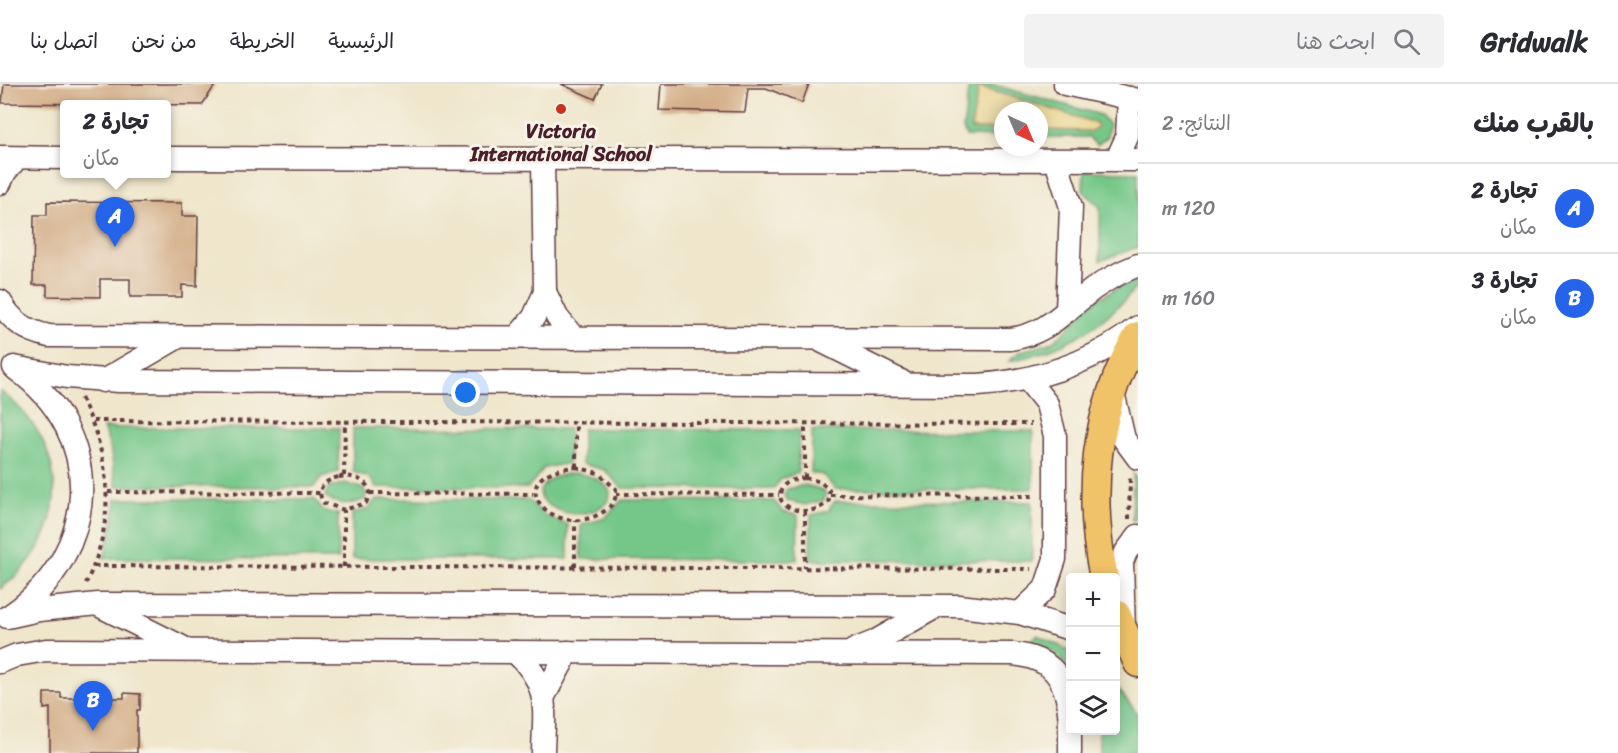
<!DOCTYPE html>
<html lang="ar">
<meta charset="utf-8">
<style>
body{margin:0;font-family:Sriracha,"Playpen Sans Arabic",sans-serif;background:#f2f2f3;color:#2b2b33;direction:rtl}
.controls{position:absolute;right:18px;bottom:18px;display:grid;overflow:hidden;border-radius:6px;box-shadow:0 3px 15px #0003}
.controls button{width:54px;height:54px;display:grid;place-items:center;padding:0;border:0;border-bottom:2px solid #e1e1e2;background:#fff;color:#2b2b33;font:30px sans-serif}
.compass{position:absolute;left:994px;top:18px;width:54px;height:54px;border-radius:50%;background:#fff;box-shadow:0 3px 15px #0003;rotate:136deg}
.you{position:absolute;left:466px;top:309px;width:21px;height:21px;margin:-15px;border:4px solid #fff;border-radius:50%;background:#1a73e8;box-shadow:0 0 0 9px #1a73e833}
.badge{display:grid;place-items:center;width:39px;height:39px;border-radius:50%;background:#2563eb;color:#fff;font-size:20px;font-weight:700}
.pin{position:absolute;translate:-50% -50px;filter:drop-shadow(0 2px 3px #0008)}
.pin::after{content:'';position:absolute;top:32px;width:21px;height:18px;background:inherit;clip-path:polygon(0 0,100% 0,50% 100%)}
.popup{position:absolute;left:60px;top:16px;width:111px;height:78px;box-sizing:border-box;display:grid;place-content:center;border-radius:6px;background:#fff;filter:drop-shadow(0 2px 4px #0005);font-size:20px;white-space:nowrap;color:#7c7c81}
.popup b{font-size:22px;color:#2b2b33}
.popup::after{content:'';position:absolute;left:50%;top:100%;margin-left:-12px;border:12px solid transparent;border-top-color:#fff}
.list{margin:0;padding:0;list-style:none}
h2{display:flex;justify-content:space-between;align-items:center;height:78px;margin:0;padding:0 24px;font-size:26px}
h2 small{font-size:20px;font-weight:400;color:#7c7c81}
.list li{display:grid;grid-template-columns:39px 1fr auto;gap:18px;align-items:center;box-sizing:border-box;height:90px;padding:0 24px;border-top:2px solid #e1e1e2}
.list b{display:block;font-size:22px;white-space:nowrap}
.list p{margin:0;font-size:20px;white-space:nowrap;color:#7c7c81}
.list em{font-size:20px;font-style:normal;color:#7c7c81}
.icon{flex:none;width:33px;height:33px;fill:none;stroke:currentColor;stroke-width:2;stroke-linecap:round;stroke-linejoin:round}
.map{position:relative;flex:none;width:1138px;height:669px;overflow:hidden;direction:ltr}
header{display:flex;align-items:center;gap:36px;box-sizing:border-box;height:84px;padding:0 30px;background:#fff;border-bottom:2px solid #e1e1e2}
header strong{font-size:28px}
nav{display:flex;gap:33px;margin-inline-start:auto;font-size:21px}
.search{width:420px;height:54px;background:#f2f2f3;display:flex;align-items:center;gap:15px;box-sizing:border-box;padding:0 21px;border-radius:6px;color:#7c7c81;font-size:22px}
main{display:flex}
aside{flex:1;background:#fff}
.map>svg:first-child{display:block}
.green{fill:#75c789;stroke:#60735a;stroke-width:1.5}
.sand{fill:#eeda9e;stroke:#9c7c64;stroke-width:1.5}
.building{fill:#d2ab84}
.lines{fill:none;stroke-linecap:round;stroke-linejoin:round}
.minor-casing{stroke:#633d43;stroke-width:25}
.major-casing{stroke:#633d43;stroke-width:31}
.path{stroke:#633d43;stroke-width:4;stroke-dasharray:4.5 4.5;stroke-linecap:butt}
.minor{stroke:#fff;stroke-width:22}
.major{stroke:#f1c369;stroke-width:28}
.poi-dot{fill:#c8321e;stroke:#f7f3e8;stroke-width:2}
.labels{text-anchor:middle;stroke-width:6;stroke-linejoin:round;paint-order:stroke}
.poi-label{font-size:20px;font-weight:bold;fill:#4a1f2b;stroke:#f7f3e8}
</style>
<header>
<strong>Gridwalk</strong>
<div class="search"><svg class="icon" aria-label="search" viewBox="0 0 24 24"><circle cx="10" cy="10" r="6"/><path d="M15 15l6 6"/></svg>ابحث هنا</div>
<nav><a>الرئيسية</a><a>الخريطة</a><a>من نحن</a><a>اتصل بنا</a></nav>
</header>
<main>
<aside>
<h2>بالقرب منك<small>النتائج: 2</small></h2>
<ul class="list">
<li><span class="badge">A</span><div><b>تجارة 2</b><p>مكان</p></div><em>120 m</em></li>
<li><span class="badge">B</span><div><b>تجارة 3</b><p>مكان</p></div><em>160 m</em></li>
</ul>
</aside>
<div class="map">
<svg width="1138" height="669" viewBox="0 0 1138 669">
<rect width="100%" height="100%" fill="#f7f3e8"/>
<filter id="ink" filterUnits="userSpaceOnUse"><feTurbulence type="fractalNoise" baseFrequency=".0167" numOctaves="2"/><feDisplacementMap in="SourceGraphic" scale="12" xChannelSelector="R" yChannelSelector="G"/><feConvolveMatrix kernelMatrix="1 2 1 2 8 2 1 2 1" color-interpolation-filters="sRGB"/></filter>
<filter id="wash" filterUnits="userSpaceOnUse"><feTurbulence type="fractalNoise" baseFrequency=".008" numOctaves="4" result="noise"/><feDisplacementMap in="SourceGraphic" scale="24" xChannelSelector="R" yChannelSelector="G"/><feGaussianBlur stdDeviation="1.35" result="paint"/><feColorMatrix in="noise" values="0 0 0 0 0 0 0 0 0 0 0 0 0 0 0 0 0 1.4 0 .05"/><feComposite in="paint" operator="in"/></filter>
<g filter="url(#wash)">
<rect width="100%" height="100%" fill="#efe6cb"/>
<g class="green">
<polygon points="969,0 991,0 1101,31 1109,41 1107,53 1097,61 1088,53 1039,53 1039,46 1091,47 1096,39 980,3 971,45 1003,45 1003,53 966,52 963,45"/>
<polygon points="1084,87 1138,88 1138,163 1100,177 1100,123 1083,107"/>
<path d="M1138 195V201C1104 243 1062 267 1009 277 1024 260 1032 268 1051 258 1064 251 1071 239 1081 229 1097 213 1117 203 1138 195Z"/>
<path d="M0 307C73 361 72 452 0 505Z"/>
<polygon points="103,344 339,344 338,388 321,393 314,403 116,402 110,363"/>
<polygon points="353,344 569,345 569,379 544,384 528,404 376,403 369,393 353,388"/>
<polygon points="582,345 799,346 798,389 781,395 773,405 622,404 605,386 582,380"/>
<polygon points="812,346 1033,347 1033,405 835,405 823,391 811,389"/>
<path d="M575 389C588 391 604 395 610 408L609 416C590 436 560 433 541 415L540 407C546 394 562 390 575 389Z"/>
<polygon points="1133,390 1138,394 1138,434 1132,437"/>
<path d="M345 399 364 405 366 410 365 415C353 421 336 422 325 412L328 404Z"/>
<polygon points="805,401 823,406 826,411 824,416 805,421 787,416 784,411 787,405"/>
<polygon points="116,415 314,415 323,427 338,430 338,475 104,474 114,435"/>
<polygon points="376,415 528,416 546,432 568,441 568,475 352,475 352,429 369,425"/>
<polygon points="622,416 774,417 783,428 798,431 797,476 581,475 581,441 605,434"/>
<polygon points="835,417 1032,418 1032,477 810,476 811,431 828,427"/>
<polygon points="1037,551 1070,567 1070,585 1054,568 1031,557"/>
<polygon points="1116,603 1138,630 1138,669 1099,669 1099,647 1116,646"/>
</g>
<polygon class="sand" points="979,3 1096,39 1098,43 1091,47 1039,46 1039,27 1003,27 1003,45 971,45"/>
<g id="blocks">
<g class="building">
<polygon points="4,0 216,0 202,21 2,19"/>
<polygon points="561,0 602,0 595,15"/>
<polygon points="661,0 809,0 802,19 766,4 748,4 745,28 659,26"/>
<polygon points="47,118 182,119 182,132 198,132 197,202 182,201 182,213 130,213 130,195 100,195 100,213 47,212 47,201 33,201 34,131 47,131"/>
<polygon points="44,609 61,609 61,614 124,614 124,609 140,610 140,626 137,626 137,669 50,669 50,624 44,625"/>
</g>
</g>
</g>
<g filter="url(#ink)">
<use href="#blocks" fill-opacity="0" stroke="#633d43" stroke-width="1.5"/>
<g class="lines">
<defs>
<g id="minor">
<polyline points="1065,0 1138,16"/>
<polyline points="0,73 64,74"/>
<polyline points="166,74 1138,76"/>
<polyline points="1117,75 1127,53 1129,14"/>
<polyline points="1056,77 1071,123 1067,227"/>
<polyline points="0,99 5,88 17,74"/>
<polyline points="545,208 557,233 574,254"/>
<path d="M0 217C11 237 26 247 49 252L1010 255C1042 251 1058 234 1082 214 1098 200 1118 189 1138 181"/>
<polyline points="517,253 534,233 545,208 543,76"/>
<polyline points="823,258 901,297"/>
<path d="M14 283 67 293 119 297 978 301C1037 297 1091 280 1138 243"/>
<polyline points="103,297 175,255"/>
<polyline points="1113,308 1124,355 1138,374"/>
<polyline points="102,523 182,563"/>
<polyline points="1020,529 1045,505 1055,475 1055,352 1047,320 1027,295"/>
<path d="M12 530C101 467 106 350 16 285"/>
<polyline points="7,533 39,526 98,520 959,522 1020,529 1070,545"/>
<polyline points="1124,548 1122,478 1126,468 1138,452"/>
<polyline points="854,566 874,558 934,524"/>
<path d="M515 568C551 601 544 624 543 669"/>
<path d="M0 578 17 571 46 566 1013 570C1073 576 1070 621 1070 669"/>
<polyline points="544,612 568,568"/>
</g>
<g id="major">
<path d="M1104 494C1087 412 1094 324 1138 252"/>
<polyline points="1116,530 1138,579"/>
</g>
</defs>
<use href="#minor" class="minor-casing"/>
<use href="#major" class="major-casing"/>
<g class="path">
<path d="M81 314C112 375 116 438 86 499"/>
<polyline points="93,337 1031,340"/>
<path d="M576 383 598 389 616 405C617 416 612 422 603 428 552 460 495 389 576 383Z"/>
<polyline points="576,383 576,339"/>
<polyline points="344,392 345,338"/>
<path d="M339 393C352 391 367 395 370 409L366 419 344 426 324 419C314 405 325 396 339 393Z"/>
<path d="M805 394 821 398 829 406V416C819 430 791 431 781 416 777 400 791 395 805 394Z"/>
<polyline points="805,394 805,340"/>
<polyline points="108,408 320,409"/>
<polyline points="370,409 533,410"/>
<polyline points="616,410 779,411"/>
<polyline points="830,411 1035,412"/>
<polyline points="805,427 805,484"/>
<polyline points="1129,435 1130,392"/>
<polyline points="94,482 1031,485"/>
<polyline points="344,483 344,426"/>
<polyline points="575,483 575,436"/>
</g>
<use href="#minor" class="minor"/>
<use href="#major" class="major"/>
</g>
</g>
<circle class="poi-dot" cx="561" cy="25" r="6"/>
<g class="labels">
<g class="poi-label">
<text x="561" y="54">Victoria<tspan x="561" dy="23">International School</tspan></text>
</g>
</g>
</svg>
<div class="controls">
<button>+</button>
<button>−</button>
<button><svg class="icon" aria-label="layers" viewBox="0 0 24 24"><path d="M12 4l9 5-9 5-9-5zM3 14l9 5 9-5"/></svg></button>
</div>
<svg class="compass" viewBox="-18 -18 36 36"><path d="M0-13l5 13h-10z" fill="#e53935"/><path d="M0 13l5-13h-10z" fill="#7c7c81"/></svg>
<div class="you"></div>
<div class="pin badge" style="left:115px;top:163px">A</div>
<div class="popup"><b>تجارة 2</b>مكان</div>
<div class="pin badge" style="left:93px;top:647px">B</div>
</div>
</main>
